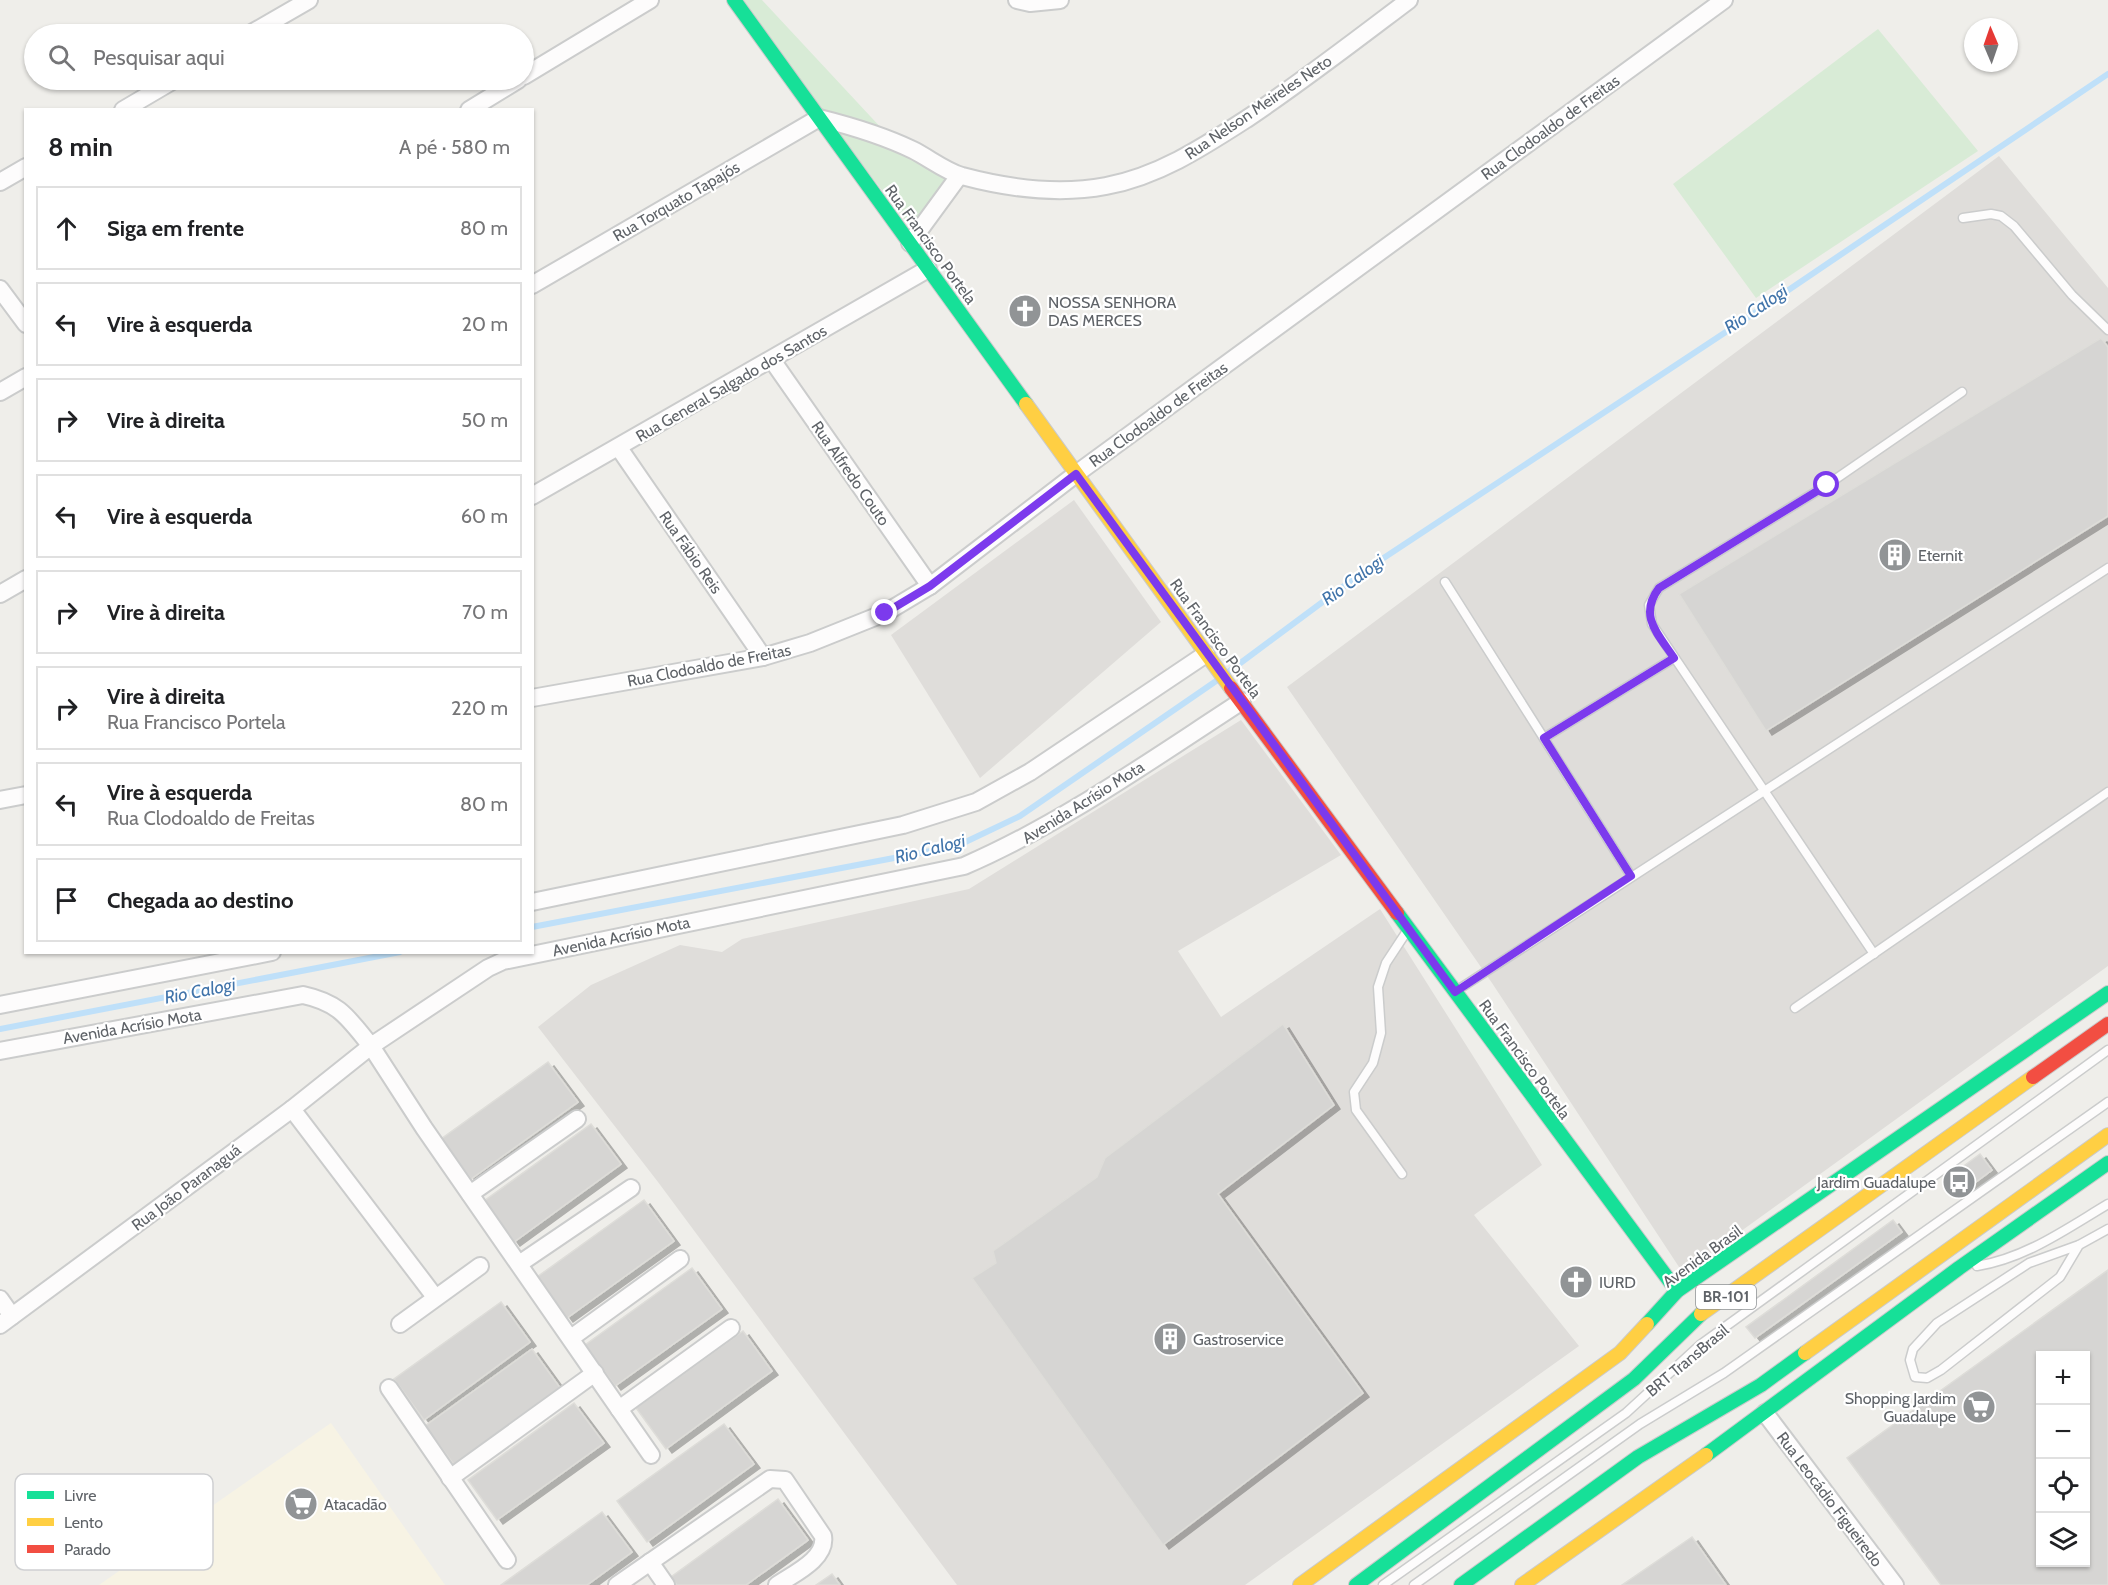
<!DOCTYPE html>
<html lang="pt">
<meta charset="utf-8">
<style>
body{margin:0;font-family:Cabin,sans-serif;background:#f2f2f2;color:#202124}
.controls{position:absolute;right:18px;bottom:18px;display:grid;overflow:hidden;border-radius:0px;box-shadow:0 2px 4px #0004}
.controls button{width:54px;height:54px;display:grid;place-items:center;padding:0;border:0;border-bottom:2px solid #e0e0e0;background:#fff;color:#202124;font:30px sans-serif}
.compass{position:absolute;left:1964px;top:18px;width:54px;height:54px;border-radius:50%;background:#fff;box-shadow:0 2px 4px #0004;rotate:358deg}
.stop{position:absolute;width:18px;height:18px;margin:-14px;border:4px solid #7c3aed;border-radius:50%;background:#fff}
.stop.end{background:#7c3aed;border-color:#fff;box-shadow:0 2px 6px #0008}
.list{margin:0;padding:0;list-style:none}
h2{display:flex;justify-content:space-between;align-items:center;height:78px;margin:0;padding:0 24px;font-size:26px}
h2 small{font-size:20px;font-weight:400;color:#757577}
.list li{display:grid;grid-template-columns:39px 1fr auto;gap:18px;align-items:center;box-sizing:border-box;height:84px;margin:0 12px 12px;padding:0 12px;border:2px solid #e0e0e0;border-radius:0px}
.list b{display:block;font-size:22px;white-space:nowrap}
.list p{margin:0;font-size:20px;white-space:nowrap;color:#757577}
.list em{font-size:20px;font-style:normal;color:#757577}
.icon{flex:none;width:33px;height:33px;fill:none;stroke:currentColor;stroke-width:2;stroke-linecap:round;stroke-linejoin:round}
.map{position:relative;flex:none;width:2108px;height:1585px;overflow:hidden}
.search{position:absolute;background:#fff;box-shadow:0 2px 4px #0004;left:24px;top:24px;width:510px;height:66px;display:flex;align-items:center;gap:15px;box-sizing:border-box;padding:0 21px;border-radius:33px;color:#757577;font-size:22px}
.panel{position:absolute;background:#fff;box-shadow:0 2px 4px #0004;left:24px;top:108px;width:510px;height:846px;border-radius:0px}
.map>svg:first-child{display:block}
.commercial{fill:#f7f3e4}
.industrial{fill:#dfddda}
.green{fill:#d8ebd6}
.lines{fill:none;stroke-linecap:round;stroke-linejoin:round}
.stream{stroke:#bfe0f9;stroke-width:6}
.building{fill:#d6d5d3;stroke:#deddd9;stroke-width:1.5;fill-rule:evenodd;filter:url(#shadow)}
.lane-casing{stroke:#cbcccc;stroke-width:11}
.street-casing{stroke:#cbcccc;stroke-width:20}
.fast-casing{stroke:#cacacb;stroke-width:16}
.slow-casing{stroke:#cacacb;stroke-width:16}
.jam-casing{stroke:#cacacb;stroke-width:16}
.lane{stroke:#fdfcfc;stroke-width:8}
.street{stroke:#fdfcfc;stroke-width:16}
.fast{stroke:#16e098;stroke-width:14}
.slow{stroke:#ffcf43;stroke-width:14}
.jam{stroke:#f24e42;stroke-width:14}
.route{stroke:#7c3aed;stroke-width:8}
.labels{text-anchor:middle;stroke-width:4.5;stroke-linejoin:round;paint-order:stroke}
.shield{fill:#fff;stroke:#8f9295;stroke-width:1.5}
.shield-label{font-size:15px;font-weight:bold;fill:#5f6368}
.street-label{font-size:16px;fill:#5f6368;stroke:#fff}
.poi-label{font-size:16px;fill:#5f6368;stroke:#fff;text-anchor:start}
.water-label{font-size:18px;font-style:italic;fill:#4174aa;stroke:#fff}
.key{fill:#fff;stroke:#cfd0d2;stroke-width:1.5}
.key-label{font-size:16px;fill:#5f6368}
</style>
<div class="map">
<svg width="2108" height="1585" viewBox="0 0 2108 1585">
<defs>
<filter id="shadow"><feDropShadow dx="6" dy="4" stdDeviation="0" flood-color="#0004"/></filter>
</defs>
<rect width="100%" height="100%" fill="#efeeea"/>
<polygon class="commercial" points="331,1423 445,1585 99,1585"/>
<g class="industrial">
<polygon points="1999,156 2108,288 2108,966 1683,1273 1492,983 1287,687"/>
<polygon points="1074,500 1161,622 980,778 891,635"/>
<polygon points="1241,720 1341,855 1178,951 1221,1017 1380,909 1542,1165 1474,1215 1579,1346 1245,1585 957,1585 658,1182 538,1027 591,985 680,945 722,952 742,939 969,889"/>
</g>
<g class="green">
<polygon points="736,0 762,0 911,160 954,176 911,228"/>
<polygon points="1878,29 1978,151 1756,298 1673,184"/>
</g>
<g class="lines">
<g class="stream">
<polyline points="1227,673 1367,569 1747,318 2108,74"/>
<polyline points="532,927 957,846 1020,816 1219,679"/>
<polyline points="0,1029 400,952"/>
</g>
</g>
<g class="building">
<polygon points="2101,338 2108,347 2108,516 1766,731 1679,594"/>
<polygon points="1283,1024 1334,1105 1218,1194 1363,1393 1163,1545 972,1278 996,1263 993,1251 1097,1177 1105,1158"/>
<polygon points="548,1062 578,1102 471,1179 441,1139"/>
<polygon points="591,1124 621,1164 514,1242 484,1201"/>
<polygon points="1980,1154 1992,1170 1965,1190 1953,1174"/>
<polygon points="644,1200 674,1241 567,1318 537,1277"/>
<polygon points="1893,1220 1902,1232 1755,1338 1746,1327"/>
<polygon points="692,1268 722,1309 615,1386 585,1345"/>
<path d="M2108 1270V1585H1941L1847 1458ZM2040 1356H2086V1562H2040Z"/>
<polygon points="501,1302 530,1342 424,1420 394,1379"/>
<polygon points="743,1331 772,1371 666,1449 636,1408"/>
<polygon points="532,1349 561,1389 455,1466 425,1426"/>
<polygon points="574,1403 604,1443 497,1520 468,1480"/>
<polygon points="724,1424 754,1464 647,1542 617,1501"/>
<polygon points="778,1499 808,1540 746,1585 677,1585 671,1577"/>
<polygon points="602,1512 632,1552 587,1585 501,1585"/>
<polygon points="1692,1537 1726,1585 1622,1585"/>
<polygon points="832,1574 840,1585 816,1585"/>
</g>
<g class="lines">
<defs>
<g id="lane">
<polyline points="1963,218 1991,214 2001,216 2014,226 2072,295 2108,330"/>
<polyline points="1445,582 1631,876"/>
<polyline points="1544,738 1674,658"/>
<polyline points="1874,954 1652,624 1649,605 1659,588 1827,485 1962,392"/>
<polyline points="1456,991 2108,568"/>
<polyline points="1795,1008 2108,792"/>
<polyline points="1402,1174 1356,1110 1354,1092 1373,1063 1381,1033 1378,987 1386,963 1407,931"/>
<polyline points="2079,1245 2060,1277 1941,1370 1927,1378 1915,1377 1910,1360 1913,1349 1937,1323 2029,1263 2079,1245 2108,1229"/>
<path d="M1977 1266C2026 1258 2066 1229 2108 1204"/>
<polyline points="1383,1585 1626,1413 1700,1345 2108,1050"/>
<polyline points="1414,1585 1640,1424 1724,1373 2108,1102"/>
</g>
<g id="street">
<polyline points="1017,0 1030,3 1060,0"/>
<polyline points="250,34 309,0"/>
<polyline points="524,76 650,0"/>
<polyline points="123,110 174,80"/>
<polyline points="469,110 518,80"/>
<polyline points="0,182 26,167"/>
<polyline points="910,243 959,176"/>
<path d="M532 285 819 118C851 126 884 136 913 150 929 158 945 171 962 176 1007 188 1059 195 1106 186 1159 176 1203 147 1248 118 1303 81 1356 40 1409 0"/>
<polyline points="0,289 26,324"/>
<polyline points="772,360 930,586"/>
<polyline points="0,392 26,377"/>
<polyline points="619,448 763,657"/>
<polyline points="532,496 928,269"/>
<polyline points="0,594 26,579"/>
<polyline points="532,698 763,657 810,643 885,613 930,586 1076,474 1724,0"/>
<polyline points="0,800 26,795"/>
<polyline points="532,902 903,825 976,802 1030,772 1206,654"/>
<polyline points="0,1005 272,952"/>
<path d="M0 1051 303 995C340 1003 348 1018 371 1046L488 968 503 961 964 866C1063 823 1151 760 1242 701"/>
<polyline points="292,1109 435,1297"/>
<polyline points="470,1194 577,1119"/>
<polyline points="519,1264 631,1188"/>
<polyline points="0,1299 12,1316"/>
<polyline points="400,1324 480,1266"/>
<polyline points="0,1325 292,1109 371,1046 424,1128 651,1455"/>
<polyline points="571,1338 680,1259"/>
<polyline points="389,1388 507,1560"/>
<polyline points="619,1409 731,1328"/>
<polyline points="1765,1413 1895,1585"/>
<polyline points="450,1478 595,1373"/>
<polyline points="650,1562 666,1585"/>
<path d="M617 1585 770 1479 785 1480 823 1536C827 1559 793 1574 777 1585"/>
</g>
<g id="fast">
<polyline points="734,0 1026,404"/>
<polyline points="1397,913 1677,1291"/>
<polyline points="1647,1324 1677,1291 2108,993"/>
<polyline points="1706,1455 1959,1268 2108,1163"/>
<polyline points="1356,1585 1634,1379 1701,1314"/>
<polyline points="1461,1585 1638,1457 1761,1385 1805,1353"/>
</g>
<g id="slow">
<polyline points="1026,404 1231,688"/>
<polyline points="1701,1314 2033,1077"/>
<polyline points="1805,1353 2108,1135"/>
<polyline points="1300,1585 1620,1353 1647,1324"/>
<polyline points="1522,1585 1706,1455"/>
</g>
<g id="jam">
<polyline points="1231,688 1397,913"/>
<polyline points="2033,1077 2108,1024"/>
</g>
</defs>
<use href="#lane" class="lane-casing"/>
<use href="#street" class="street-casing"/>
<use href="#fast" class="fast-casing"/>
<use href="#slow" class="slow-casing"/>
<use href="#jam" class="jam-casing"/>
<use href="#lane" class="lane"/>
<use href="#street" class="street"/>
<use href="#fast" class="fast"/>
<use href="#slow" class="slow"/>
<use href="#jam" class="jam"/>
</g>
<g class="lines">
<path class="route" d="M885 613 930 586 1076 474 1455 992 1631 876 1544 738 1674 658C1658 634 1638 616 1659 588L1827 485"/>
</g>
<defs>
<symbol id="church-disc" viewBox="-11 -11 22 22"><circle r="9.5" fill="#919496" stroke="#fff"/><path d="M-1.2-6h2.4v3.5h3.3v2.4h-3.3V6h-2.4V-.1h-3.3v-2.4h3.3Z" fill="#fff"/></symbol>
<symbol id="building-disc" viewBox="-11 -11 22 22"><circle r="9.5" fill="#919496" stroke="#fff"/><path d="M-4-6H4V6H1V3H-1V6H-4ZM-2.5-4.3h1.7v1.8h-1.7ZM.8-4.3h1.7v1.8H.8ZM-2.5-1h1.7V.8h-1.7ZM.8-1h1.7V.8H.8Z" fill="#fff"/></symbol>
<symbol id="bus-disc" viewBox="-11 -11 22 22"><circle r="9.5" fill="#919496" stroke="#fff"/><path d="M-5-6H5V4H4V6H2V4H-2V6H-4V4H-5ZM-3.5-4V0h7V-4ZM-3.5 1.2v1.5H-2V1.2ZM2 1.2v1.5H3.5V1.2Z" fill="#fff"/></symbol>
<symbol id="supermarket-disc" viewBox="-11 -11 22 22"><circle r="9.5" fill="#919496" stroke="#fff"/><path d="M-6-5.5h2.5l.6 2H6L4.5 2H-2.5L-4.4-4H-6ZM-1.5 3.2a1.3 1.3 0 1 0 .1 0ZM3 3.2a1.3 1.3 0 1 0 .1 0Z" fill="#fff"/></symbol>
</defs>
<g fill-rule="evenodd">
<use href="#church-disc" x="1006" y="292" width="38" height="38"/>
<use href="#building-disc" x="1876" y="536" width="38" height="38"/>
<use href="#bus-disc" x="1940" y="1163" width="38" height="38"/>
<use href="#church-disc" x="1557" y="1263" width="38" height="38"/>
<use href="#building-disc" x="1151" y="1320" width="38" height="38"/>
<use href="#supermarket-disc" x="1960" y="1388" width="38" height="38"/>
<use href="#supermarket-disc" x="282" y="1485" width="38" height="38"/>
</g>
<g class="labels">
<rect class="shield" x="1696" y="1285" width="60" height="24" rx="4.5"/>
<g class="shield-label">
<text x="1726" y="1302">BR-101</text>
</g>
<g class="street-label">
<text transform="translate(1258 107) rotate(-34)" y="6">Rua Nelson Meireles Neto</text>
<text transform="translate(1550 127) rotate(-36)" y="6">Rua Clodoaldo de Freitas</text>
<text transform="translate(676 201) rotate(-30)" y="6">Rua Torquato Tapajós</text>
<text transform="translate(931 244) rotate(54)" y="6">Rua Francisco Portela</text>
<text transform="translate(731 383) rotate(-30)" y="6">Rua General Salgado dos Santos</text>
<text transform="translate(1158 414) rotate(-36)" y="6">Rua Clodoaldo de Freitas</text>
<text transform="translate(851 473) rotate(55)" y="6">Rua Alfredo Couto</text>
<text transform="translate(691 552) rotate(55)" y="6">Rua Fábio Reis</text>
<text transform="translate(1216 638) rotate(54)" y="6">Rua Francisco Portela</text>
<text transform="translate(709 665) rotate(-11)" y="6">Rua Clodoaldo de Freitas</text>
<text transform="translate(1083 802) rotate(-32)" y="6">Avenida Acrísio Mota</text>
<text transform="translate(621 936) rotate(-12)" y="6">Avenida Acrísio Mota</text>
<text transform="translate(132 1026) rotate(-10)" y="6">Avenida Acrísio Mota</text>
<text transform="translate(1525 1059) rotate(54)" y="6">Rua Francisco Portela</text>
<text transform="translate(186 1187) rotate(-37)" y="6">Rua João Paranaguá</text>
<text transform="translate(1702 1256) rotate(-36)" y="6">Avenida Brasil</text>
<text transform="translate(1687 1360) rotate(-40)" y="6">BRT TransBrasil</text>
<text transform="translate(1830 1499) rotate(53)" y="6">Rua Leocádio Figueiredo</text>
</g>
<g class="poi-label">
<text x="1048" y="308">NOSSA SENHORA<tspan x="1048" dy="18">DAS MERCES</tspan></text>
<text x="1918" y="561">Eternit</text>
<text x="1936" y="1188" text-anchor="end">Jardim Guadalupe</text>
<text x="1599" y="1288">IURD</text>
<text x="1193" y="1345">Gastroservice</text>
<text x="1956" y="1404" text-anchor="end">Shopping Jardim<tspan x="1956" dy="18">Guadalupe</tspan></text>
<text x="324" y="1510">Atacadão</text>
</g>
<g class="water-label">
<text transform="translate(1756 309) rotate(-34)" y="6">Rio Calogi</text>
<text transform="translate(1353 580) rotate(-36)" y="6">Rio Calogi</text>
<text transform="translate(930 849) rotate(-14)" y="6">Rio Calogi</text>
<text transform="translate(200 991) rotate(-11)" y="6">Rio Calogi</text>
</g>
</g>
<rect x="15" y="1474" width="198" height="96" rx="9" class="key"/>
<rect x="27" y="1491" width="27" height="8" fill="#16e098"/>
<rect x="27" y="1518" width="27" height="8" fill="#ffcf43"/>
<rect x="27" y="1545" width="27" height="8" fill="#f24e42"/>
<g class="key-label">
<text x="64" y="1501">Livre</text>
<text x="64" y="1528">Lento</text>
<text x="64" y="1555">Parado</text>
</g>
</svg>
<div class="controls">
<button>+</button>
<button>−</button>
<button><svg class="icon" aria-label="locate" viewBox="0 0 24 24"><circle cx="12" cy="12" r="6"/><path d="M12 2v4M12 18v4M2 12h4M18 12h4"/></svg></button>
<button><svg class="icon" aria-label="layers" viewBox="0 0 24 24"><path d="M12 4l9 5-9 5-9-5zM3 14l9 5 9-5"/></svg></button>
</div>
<svg class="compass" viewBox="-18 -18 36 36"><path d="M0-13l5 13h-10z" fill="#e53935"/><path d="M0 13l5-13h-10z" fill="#757577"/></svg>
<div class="stop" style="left:1827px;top:485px"></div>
<div class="stop end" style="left:885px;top:613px"></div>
<div class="search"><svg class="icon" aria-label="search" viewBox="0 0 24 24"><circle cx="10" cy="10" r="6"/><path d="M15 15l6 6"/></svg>Pesquisar aqui</div>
<section class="panel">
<h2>8 min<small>A pé · 580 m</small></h2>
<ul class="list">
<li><svg class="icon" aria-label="ahead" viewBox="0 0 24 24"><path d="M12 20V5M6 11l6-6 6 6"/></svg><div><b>Siga em frente</b></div><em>80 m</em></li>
<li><svg class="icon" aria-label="left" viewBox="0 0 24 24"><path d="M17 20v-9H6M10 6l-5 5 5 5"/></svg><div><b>Vire à esquerda</b></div><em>20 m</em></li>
<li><svg class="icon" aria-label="right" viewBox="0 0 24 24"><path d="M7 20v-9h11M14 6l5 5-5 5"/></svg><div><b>Vire à direita</b></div><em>50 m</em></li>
<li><svg class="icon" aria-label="left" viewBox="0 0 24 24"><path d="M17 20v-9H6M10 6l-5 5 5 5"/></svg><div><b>Vire à esquerda</b></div><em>60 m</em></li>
<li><svg class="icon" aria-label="right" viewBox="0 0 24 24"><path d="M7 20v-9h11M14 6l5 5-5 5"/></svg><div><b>Vire à direita</b></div><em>70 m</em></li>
<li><svg class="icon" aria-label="right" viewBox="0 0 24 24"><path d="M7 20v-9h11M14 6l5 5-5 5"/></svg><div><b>Vire à direita</b><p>Rua Francisco Portela</p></div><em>220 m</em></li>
<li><svg class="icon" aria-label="left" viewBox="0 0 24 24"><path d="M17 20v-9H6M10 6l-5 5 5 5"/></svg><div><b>Vire à esquerda</b><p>Rua Clodoaldo de Freitas</p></div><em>80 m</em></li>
<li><svg class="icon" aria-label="arrive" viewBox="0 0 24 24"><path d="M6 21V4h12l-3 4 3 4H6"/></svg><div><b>Chegada ao destino</b></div></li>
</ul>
</section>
</div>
